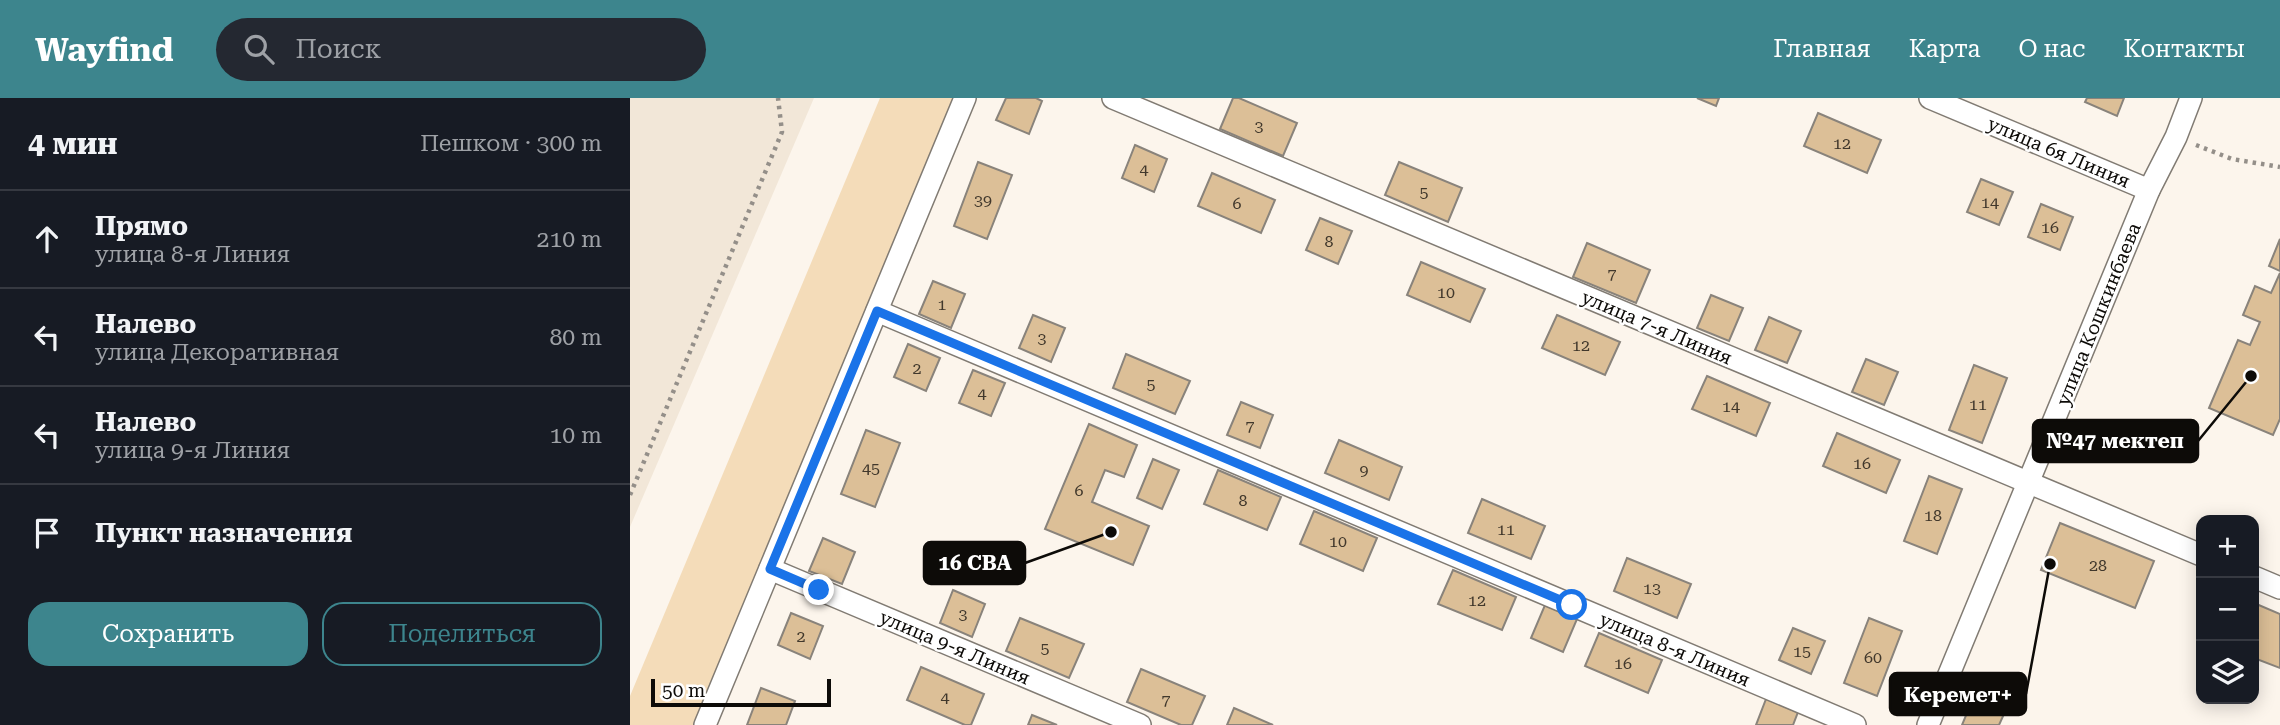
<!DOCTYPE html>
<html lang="ru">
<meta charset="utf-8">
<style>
body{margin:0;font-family:"Roboto Serif",serif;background:#242831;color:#f1f3f6}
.controls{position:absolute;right:21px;bottom:21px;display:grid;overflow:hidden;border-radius:14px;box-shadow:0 4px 18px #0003}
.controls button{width:63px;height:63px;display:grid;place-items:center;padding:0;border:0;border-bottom:2px solid #363941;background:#171b24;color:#f1f3f6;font:35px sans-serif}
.scale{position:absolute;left:21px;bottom:18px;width:180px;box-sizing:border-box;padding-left:7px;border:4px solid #0d0b08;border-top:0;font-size:19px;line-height:24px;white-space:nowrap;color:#0d0b08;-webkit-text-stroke:5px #fff;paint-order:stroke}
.stop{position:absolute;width:21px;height:21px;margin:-16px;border:5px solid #1a73e8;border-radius:50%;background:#fff}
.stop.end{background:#1a73e8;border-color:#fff;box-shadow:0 2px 7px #0008}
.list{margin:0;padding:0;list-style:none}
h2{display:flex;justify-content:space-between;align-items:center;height:91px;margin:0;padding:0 28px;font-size:30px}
h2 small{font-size:23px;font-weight:400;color:#9ea1a6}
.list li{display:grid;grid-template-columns:46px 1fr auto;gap:21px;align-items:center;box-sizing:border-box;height:98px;padding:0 28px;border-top:2px solid #363941}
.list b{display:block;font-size:26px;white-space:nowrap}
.list p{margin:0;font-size:23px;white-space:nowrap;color:#9ea1a6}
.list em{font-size:23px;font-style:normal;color:#9ea1a6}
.actions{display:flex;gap:14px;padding:21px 28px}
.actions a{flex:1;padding:16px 0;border:2px solid #3d858d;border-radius:21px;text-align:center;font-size:24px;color:#3d858d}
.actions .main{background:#3d858d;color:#fff}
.icon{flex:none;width:38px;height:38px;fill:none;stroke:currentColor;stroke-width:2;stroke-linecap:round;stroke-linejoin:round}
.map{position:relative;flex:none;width:1650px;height:627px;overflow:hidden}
header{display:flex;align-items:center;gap:42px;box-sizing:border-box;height:98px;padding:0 35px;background:#3d858d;color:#fff}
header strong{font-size:33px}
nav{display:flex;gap:38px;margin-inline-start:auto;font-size:24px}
.search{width:490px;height:63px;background:#242831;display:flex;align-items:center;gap:18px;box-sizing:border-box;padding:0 24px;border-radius:38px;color:#9ea1a6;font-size:26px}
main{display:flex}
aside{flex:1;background:#171b24}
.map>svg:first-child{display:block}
.built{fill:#f2e7d8}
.green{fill:#f4dcb9}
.building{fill:#dcbf97;stroke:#89837b;stroke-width:2}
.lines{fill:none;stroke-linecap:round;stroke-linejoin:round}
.minor-casing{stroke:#817b73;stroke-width:24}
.path{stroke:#948f89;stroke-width:4.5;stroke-dasharray:3.5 5;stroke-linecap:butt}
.minor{stroke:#fff;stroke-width:21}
.route{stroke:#1a73e8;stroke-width:9}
.labels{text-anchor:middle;stroke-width:5;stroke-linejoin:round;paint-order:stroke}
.number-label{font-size:16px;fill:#41382c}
.street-label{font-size:19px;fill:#0d0b08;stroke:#fff}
.leader{fill:none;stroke:#0d0b08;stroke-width:2.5}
.callout-dot{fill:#0d0b08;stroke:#fff;stroke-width:2.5}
.callout{fill:#0d0b08;stroke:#0d0b08;stroke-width:2.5}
.callout-label{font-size:21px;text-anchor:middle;font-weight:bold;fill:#fff}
</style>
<header>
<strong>Wayfind</strong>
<div class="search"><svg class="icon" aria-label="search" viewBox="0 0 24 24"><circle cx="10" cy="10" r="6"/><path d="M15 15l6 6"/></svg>Поиск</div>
<nav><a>Главная</a><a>Карта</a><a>О нас</a><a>Контакты</a></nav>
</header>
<main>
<aside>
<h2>4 мин<small>Пешком · 300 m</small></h2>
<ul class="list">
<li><svg class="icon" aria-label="ahead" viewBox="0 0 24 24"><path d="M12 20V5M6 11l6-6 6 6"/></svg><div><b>Прямо</b><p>улица 8-я Линия</p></div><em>210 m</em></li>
<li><svg class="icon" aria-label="left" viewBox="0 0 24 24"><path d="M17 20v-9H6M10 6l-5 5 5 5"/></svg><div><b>Налево</b><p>улица Декоративная</p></div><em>80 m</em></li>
<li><svg class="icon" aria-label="left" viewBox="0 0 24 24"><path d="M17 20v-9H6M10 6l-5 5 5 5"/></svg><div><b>Налево</b><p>улица 9-я Линия</p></div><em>10 m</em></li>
<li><svg class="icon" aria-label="arrive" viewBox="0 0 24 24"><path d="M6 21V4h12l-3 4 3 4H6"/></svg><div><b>Пункт назначения</b></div></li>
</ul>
<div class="actions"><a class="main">Сохранить</a><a>Поделиться</a></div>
</aside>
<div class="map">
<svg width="1650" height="627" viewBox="0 0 1650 627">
<rect width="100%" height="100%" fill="#fcf5ec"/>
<polygon class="built" points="0,0 184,0 0,429"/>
<polygon class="green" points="250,0 324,0 64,627 0,627 0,598"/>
<g class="building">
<polygon points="376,0 406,0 412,3 399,36 366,22"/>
<polygon points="603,0 609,0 667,25 653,58 590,31"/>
<polygon points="1067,0 1089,0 1086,8"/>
<polygon points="1457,0 1494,0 1487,18 1455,4"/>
<polygon points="1188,15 1251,42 1237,75 1174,48"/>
<polygon points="505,47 537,61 524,94 492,80"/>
<polygon points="348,64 382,77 357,141 324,128"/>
<polygon points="769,64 832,90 818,124 755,97"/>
<polygon points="582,75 645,102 631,135 568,108"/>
<polygon points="1351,81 1383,94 1369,127 1337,114"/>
<polygon points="1411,106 1443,119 1430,152 1398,139"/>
<polygon points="690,120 722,133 708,166 676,152"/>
<polygon points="1650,141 1650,173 1639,168"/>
<polygon points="957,145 1020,172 1006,205 943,179"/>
<polygon points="791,164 855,191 840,224 777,197"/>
<polygon points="1650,175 1650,321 1643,337 1579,310 1608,242 1620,247 1630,224 1613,217 1625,188 1641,195"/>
<polygon points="303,183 335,196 321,230 289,216"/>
<polygon points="1081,197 1113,210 1099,243 1067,230"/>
<polygon points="403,217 435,230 421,264 389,250"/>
<polygon points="927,217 990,244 975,277 912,250"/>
<polygon points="1139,219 1171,233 1157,265 1125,252"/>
<polygon points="278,246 310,260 296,293 264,279"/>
<polygon points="496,256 560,283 545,316 483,290"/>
<polygon points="1236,261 1268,274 1254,307 1222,294"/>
<polygon points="1344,267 1377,280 1352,345 1319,332"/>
<polygon points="343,272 375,285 361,318 329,305"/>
<polygon points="1077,278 1140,305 1126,338 1062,311"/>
<polygon points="611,304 643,317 630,350 597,337"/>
<polygon points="459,326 507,347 494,379 475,372 462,404 519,428 503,467 415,431"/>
<polygon points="236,332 270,345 245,409 211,396"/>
<polygon points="1207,335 1270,362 1256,395 1193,368"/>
<polygon points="709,342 772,369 759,402 695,375"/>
<polygon points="523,361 549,372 532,411 507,400"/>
<polygon points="588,372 651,399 637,432 574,406"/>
<polygon points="1299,378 1332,391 1307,456 1274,443"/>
<polygon points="852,401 915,428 901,461 838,435"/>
<polygon points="684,413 747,440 733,473 670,446"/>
<polygon points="1430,425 1524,463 1505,510 1411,472"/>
<polygon points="193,440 225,454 212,486 179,473"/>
<polygon points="997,460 1061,486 1047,520 984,493"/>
<polygon points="823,472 886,499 872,532 808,506"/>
<polygon points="323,492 355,506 342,539 310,525"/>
<polygon points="1624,505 1650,516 1650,570 1624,560"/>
<polygon points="915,507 947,521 933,554 901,540"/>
<polygon points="161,515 193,528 180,561 148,547"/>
<polygon points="390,520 454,546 439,580 376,553"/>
<polygon points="1239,520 1272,533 1247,598 1214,585"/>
<polygon points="1163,530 1195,543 1181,576 1149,562"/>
<polygon points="969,535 1032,562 1018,595 955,568"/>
<polygon points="291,569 354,596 341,627 335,627 277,602"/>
<polygon points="511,571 575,598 562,627 551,627 497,604"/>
<polygon points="131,590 165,603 156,627 117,627"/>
<polygon points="1136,601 1168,614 1163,627 1126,627"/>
<polygon points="1342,603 1374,616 1369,627 1332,627"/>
<polygon points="604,610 643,627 597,627"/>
<polygon points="402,617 427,627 398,627"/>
</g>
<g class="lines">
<defs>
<g id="minor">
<polyline points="483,0 1571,457"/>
<polyline points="1300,0 1519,92"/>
<polyline points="247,213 1225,627"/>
<polyline points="140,471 510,627"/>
<polyline points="1624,479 1650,490"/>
<polyline points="75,627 335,0"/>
<polyline points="1298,627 1519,92 1546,39 1561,0"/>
</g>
</defs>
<use href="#minor" class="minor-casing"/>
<g class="path">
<polyline points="1566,47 1602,61 1650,69"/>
<polyline points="0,397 152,34 148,0"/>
</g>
<use href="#minor" class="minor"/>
</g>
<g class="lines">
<polyline class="route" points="189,492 140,471 247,213 942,507"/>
</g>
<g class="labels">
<g class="number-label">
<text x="629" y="34">3</text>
<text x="1212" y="51">12</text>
<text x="514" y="77">4</text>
<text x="794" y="100">5</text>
<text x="353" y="108">39</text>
<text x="1360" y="110">14</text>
<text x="607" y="111">6</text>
<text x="1420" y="135">16</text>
<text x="699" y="149">8</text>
<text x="982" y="181">7</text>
<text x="816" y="200">10</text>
<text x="312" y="212">1</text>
<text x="412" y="246">3</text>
<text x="951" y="253">12</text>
<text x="287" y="276">2</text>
<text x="521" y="292">5</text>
<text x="352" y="301">4</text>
<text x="1348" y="312">11</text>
<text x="1101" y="314">14</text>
<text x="620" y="333">7</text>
<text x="1232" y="371">16</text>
<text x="241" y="376">45</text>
<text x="734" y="378">9</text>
<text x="449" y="398">6</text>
<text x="613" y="408">8</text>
<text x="1303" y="423">18</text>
<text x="876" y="437">11</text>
<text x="708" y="449">10</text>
<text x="1468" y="473">28</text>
<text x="1022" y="496">13</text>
<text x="847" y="508">12</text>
<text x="333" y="522">3</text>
<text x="171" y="544">2</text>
<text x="415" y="556">5</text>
<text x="1172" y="559">15</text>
<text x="1243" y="565">60</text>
<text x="993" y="571">16</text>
<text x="315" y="605">4</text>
<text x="536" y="607">7</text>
</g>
<g class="street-label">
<text transform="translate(1429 54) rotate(23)" y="7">улица 6я Линия</text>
<text transform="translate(1468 216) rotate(-68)" y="7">улица Кошкинбаева</text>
<text transform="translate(1027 229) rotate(23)" y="7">улица 7-я Линия</text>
<text transform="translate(325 549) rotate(23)" y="7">улица 9-я Линия</text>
<text transform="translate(1045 551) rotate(23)" y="7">улица 8-я Линия</text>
</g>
</g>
<path class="leader" d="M1621 278L1568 343M481 434L395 465M1420 466L1396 596"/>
<g class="callout-dot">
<circle cx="1621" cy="278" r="7"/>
<circle cx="481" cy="434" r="7"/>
<circle cx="1420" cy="466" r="7"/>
</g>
<g class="callout">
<rect x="1403" y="322" width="165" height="42" rx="7"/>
<rect x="294" y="444" width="101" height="42" rx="7"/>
<rect x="1260" y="575" width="136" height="42" rx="7"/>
</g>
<g class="callout-label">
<text x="1485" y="350">№47 мектеп</text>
<text x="345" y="472">16 СВА</text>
<text x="1328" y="604">Керемет+</text>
</g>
</svg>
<div class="controls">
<button>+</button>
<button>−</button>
<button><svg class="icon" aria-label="layers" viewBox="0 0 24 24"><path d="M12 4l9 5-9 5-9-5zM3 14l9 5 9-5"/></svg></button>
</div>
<div class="scale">50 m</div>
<div class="stop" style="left:942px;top:507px"></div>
<div class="stop end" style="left:189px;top:492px"></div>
</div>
</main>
